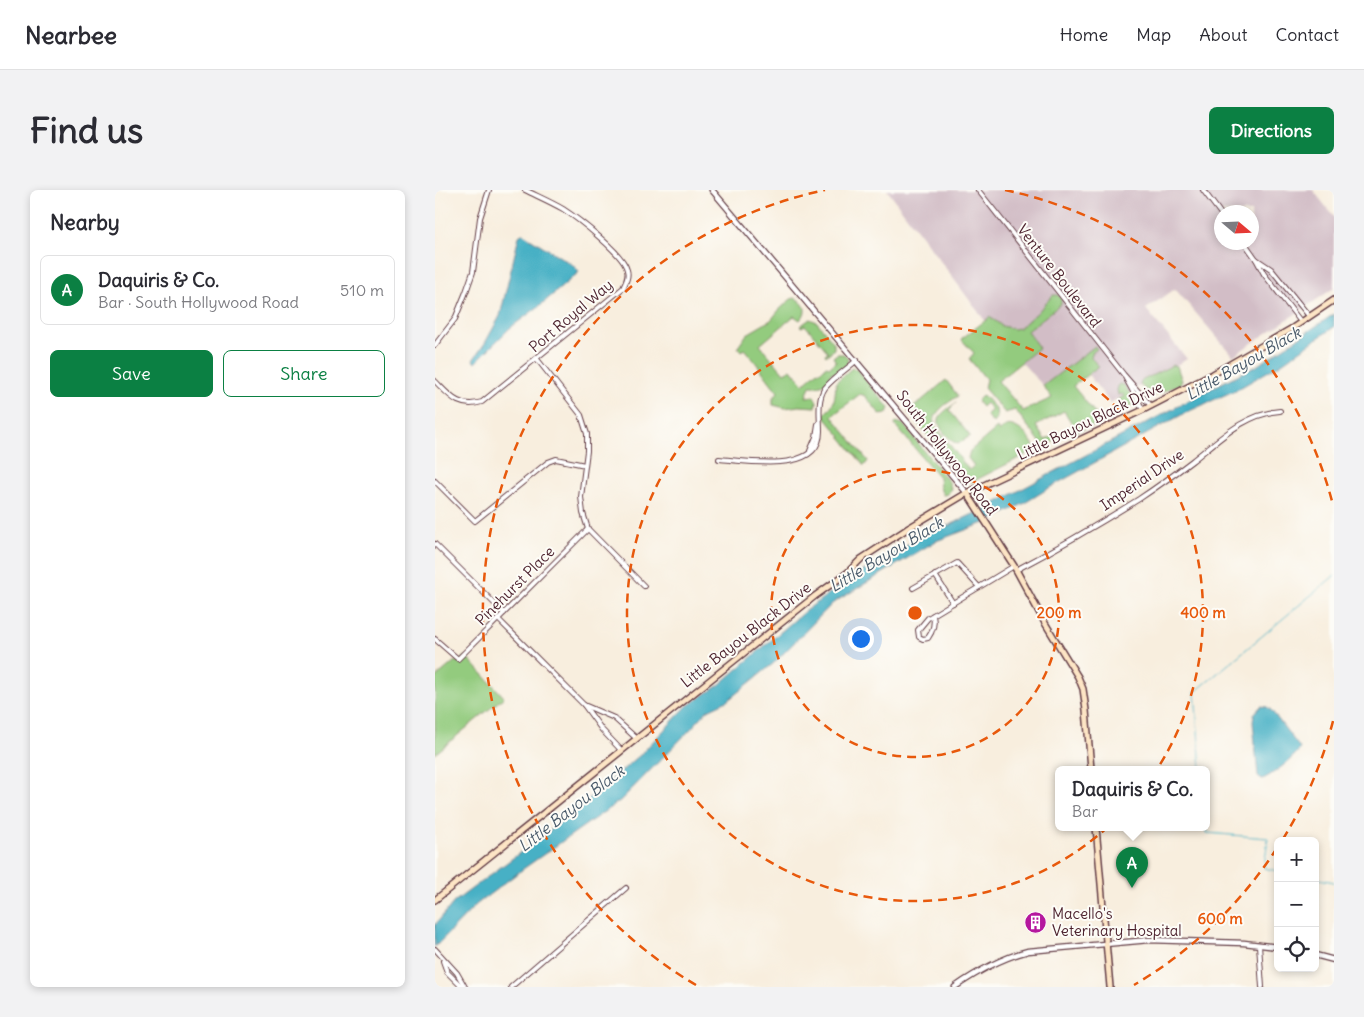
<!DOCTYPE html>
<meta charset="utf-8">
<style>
body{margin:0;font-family:Delius,sans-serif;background:#f2f2f3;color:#2b2b33}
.controls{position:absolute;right:15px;bottom:15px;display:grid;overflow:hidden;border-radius:8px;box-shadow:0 2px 8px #0003}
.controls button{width:45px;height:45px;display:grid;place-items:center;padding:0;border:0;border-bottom:1px solid #e1e1e2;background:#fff;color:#2b2b33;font:25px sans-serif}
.compass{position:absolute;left:779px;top:15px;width:45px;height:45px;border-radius:50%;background:#fff;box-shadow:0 2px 8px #0003;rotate:109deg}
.you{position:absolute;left:425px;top:448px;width:18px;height:18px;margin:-12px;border:4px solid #fff;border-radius:50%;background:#1a73e8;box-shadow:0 0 0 8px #1a73e833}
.badge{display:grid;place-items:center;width:32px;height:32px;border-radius:50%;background:#0b8043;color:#fff;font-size:16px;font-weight:700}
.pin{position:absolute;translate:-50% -41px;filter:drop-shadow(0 1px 2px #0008)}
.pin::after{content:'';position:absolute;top:26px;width:18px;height:15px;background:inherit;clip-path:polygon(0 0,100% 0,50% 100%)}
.popup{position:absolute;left:620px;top:576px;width:155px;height:65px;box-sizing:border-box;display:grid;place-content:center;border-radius:8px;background:#fff;filter:drop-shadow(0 1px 4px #0005);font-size:16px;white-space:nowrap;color:#7c7c81}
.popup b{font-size:19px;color:#2b2b33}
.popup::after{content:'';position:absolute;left:50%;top:100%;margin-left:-10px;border:10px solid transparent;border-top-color:#fff}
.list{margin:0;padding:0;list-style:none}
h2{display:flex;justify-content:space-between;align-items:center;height:65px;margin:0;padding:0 20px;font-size:21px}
h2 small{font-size:16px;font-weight:400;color:#7c7c81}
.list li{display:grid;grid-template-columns:32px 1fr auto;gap:15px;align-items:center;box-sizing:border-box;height:70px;margin:0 10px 10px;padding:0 10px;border:1px solid #e1e1e2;border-radius:8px}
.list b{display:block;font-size:19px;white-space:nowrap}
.list p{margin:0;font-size:16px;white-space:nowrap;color:#7c7c81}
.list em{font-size:16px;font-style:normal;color:#7c7c81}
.actions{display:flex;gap:10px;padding:15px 20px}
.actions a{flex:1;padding:11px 0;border:1px solid #0b8043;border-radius:8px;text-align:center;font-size:18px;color:#0b8043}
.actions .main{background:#0b8043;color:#fff}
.icon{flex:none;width:28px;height:28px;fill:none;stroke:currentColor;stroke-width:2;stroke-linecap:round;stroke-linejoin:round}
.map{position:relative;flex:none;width:899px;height:797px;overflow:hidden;border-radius:8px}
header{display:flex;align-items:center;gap:30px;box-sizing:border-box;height:70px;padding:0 25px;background:#fff;border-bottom:1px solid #e1e1e2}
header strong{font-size:24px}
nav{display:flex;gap:28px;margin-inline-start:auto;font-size:18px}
.intro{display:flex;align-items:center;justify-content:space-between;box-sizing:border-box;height:120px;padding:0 30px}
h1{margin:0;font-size:35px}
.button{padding:12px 22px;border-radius:8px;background:#0b8043;color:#fff;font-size:18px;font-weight:700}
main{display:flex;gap:30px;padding:0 30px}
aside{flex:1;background:#fff;border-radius:8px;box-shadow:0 2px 8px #0003}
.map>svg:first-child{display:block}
.industrial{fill:#d2bdc6;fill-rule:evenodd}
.green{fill:#93cb7e;stroke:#6e7554}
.water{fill:#46b0c5;stroke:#486878}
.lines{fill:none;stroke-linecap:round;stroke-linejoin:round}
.stream{stroke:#46b0c5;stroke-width:1}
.minor-casing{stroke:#643e46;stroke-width:6}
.tertiary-casing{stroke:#643e46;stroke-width:7}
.secondary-casing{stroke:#643e46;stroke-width:8}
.minor{stroke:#fff;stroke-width:4}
.tertiary{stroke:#fff;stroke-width:4.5}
.secondary{stroke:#fde5c5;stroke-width:5}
.ring{fill:none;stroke:#e8590c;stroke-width:2.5;stroke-dasharray:9 6}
.labels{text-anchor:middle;stroke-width:4;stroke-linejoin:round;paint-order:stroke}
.street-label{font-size:15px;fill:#4a1f2b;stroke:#fdfcf7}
.poi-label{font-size:15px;fill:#4a1f2b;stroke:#fdfcf7;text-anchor:start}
.water-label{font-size:16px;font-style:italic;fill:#485969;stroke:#fdfcf7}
.centre{fill:#e8590c;stroke:#fdfcf7;stroke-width:2.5}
.ring-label{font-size:15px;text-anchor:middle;font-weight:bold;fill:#e8590c;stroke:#fdfcf7;stroke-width:4;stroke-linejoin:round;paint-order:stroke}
</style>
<header>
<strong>Nearbee</strong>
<nav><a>Home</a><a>Map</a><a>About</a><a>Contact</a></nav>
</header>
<div class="intro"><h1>Find us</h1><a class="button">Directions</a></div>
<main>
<aside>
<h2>Nearby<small></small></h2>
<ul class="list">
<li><span class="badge">A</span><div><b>Daquiris &amp; Co.</b><p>Bar · South Hollywood Road</p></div><em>510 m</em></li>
</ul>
<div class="actions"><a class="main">Save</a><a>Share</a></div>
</aside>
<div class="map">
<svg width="899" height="797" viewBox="0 0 899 797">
<rect width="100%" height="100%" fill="#fdfcf7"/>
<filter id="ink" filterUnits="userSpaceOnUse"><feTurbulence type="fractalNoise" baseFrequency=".02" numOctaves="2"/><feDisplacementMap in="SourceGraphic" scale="10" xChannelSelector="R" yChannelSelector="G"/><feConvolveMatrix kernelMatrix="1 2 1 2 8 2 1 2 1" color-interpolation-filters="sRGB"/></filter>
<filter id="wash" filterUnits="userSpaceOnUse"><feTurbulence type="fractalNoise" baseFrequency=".0096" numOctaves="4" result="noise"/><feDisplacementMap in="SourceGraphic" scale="20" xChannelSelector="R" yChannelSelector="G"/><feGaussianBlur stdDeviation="1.12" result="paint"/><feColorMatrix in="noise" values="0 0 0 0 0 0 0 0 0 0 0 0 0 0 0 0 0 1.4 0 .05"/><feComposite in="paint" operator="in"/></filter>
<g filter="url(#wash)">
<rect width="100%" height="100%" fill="#f8eede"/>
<path class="industrial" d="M452 0H878L899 27V98L798 166 740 99 711 119 752 169 675 213 645 174 611 199 557 140ZM786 22H816V52H786Z"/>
<g class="green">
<polygon points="618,105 623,105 626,109 626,114 592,141 604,158 563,191 588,221 617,208 608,196 660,156 662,159 657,163 656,168 664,176 638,196 660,223 664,230 662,234 633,245 628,243 628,241 638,235 629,221 601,236 610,250 620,245 623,249 611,255 606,253 580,220 570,223 549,198 551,189 534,169 539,163 526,149 555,127 567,136 579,139 584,138 602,123"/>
<path d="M360 108C370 113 374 121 365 130L359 126 325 155 349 183 356 179 368 194 383 181 385 182 391 176 395 177 401 172 398 167 402 164H409L413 168 412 175 402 183H396C395 185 395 188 394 191 391 195 378 197 375 196L371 207 379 206 382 212 381 217 364 216 350 218 338 215V208L343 202C331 188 322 172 309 159L306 161 303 157 312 144 336 130 344 120 356 109Z"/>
<polygon points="375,129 382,132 399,153 399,159 391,166 390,164 393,162 370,135 367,137 365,136"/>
<polygon points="738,175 742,176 747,191 745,194 718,206 705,195 706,191"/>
<path d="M417 178 422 179 454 218 452 223 445 224 430 206 425 204 397 226 433 271 429 276 390 227 389 224C401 214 400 205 401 192Z"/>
<path d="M511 190 523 206C513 213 498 221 499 234L534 280 539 276 533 268 535 261 562 238 564 242C565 241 570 236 571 236 581 232 599 250 600 260L537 292 531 290 473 222Z"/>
<polygon points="684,194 689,195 698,208 697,215 690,220 688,220 684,212 684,209 689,206 687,204 683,205 682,200"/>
<polygon points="548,205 561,219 562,228 558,233 551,225 557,220 551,213 547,217 542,211"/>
<path d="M522 212 514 220 535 246 523 254C517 252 514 248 510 244 496 227 508 223 522 212Z"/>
<polygon points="461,232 468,234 514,292 516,298 513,304 508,305 505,298 504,287 460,235"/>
<polygon points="31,466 69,507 0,564 0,488 20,471 23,472"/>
</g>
<g class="water">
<polygon points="87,43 138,75 144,82 107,114 75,138 40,173 38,170 50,153 65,126 84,46"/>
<polygon points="899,124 899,137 844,175 803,199 750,223 619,295 588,314 552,332 501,351 398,413 339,473 292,511 273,520 253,542 186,610 88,679 42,714 0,757 0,735 19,712 122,635 204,566 252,516 284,495 370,421 410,392 497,340 515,335 553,317 796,188 820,177"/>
<path d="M826 516 832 517 836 520 865 558C862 566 835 587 827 589L823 586 818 532 819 524Z"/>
</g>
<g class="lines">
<g class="stream">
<polyline points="766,579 760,502 899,386"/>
<polyline points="771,633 772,643 833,648 829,678 843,681"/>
<polyline points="880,688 899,692"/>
</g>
</g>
</g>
<g filter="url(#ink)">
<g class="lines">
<defs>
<g id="minor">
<polyline points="543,0 689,185 716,216"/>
<polyline points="768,0 786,24"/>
<polyline points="809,52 821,69"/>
<polyline points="866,132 829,84 821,69 836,79 874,126"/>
<polyline points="0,155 20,129 31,102 38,82 45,28 54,0"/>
<polyline points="102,169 146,225 152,244 152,261 146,307 148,323 153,339 209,396"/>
<polyline points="690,187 708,220"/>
<path d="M0 191C15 206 24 219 47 212L188 98C191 92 194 86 192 80 189 64 142 28 128 19 116 12 102 6 90 0"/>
<polyline points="375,261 381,247 383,234"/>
<path d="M284 269C313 271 386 285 385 240 385 227 382 209 390 198 398 188 412 179 422 170"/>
<polyline points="0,291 40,331 113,272 121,269 150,275"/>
<polyline points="0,354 69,423"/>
<path d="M581 380C623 358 664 334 704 309 722 297 740 284 757 271 784 250 809 224 845 221"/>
<polyline points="500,385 518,413"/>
<polyline points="478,398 522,373 544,397"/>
<path d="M498 425C500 433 498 441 493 448L488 449 484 447 483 440 493 428 498 425 579 376"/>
<polyline points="63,429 149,515 167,540 186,560"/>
<polyline points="0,449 23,469 153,339"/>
<polyline points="149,515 179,528 201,548"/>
<polyline points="824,755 827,797"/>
<polyline points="0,759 22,783 30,797"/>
<polyline points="8,771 12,782 27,797"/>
<polyline points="76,797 191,698"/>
</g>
<g id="tertiary">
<polyline points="277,0 532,303"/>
<polyline points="880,765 899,770"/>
<path d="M520 797C543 781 566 768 593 761L714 750 809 753 843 757"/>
</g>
<g id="secondary">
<polyline points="532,303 579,376 610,433 643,487 648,499 651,520 656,579"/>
<polyline points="661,637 675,797"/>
<polyline points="0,710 380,406 412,383 426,369 472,339 532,303 708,220 778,184 856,139 899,110"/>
</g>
</defs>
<use href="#minor" class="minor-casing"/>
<use href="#tertiary" class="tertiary-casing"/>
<use href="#secondary" class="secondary-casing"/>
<use href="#minor" class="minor"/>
<use href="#tertiary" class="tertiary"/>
<use href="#secondary" class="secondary"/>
</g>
</g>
<g class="ring">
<circle cx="480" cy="423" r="144"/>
<circle cx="480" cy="423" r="288"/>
<path d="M898 531A432 432 0 0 1 848 649M842 658A432 432 0 0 1 699 795M261 795A432 432 0 0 1 390 0M570 0A432 432 0 0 1 898 315"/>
</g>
<defs>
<symbol id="building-disc" viewBox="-11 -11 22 22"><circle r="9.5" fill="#b5179e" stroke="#fdfcf7"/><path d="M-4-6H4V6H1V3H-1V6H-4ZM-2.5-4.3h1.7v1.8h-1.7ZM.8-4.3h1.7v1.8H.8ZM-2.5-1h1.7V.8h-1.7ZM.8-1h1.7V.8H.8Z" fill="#fff"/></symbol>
</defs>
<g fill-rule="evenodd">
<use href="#building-disc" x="588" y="720" width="25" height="25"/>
</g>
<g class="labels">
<g class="street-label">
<text transform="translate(624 86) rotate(52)" y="5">Venture Boulevard</text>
<text transform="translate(136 126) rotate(-40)" y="5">Port Royal Way</text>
<text transform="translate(655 231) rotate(-26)" y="5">Little Bayou Black Drive</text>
<text transform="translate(512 263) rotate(52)" y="5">South Hollywood Road</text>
<text transform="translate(707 290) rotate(-34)" y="5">Imperial Drive</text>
<text transform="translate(80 396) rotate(-45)" y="5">Pinehurst Place</text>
<text transform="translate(311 445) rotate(-38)" y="5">Little Bayou Black Drive</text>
</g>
<g class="poi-label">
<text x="617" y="729">Macello's<tspan x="617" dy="17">Veterinary Hospital</tspan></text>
</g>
<g class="water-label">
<text transform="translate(808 173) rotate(-30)" y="6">Little Bayou Black</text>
<text transform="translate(451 364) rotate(-31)" y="6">Little Bayou Black</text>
<text transform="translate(136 618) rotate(-38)" y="6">Little Bayou Black</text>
</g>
</g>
<circle cx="480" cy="423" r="8" class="centre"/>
<g class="ring-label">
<text x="624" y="428">200 m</text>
<text x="768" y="428">400 m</text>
<text x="785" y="734">600 m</text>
</g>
</svg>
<div class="controls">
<button>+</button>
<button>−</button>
<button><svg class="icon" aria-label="locate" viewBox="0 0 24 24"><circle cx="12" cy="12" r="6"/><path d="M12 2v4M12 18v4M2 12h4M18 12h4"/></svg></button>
</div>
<svg class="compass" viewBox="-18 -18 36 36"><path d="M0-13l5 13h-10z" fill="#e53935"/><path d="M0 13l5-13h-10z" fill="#7c7c81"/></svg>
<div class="you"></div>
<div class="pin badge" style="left:697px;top:698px">A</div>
<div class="popup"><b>Daquiris &amp; Co.</b>Bar</div>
</div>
</main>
